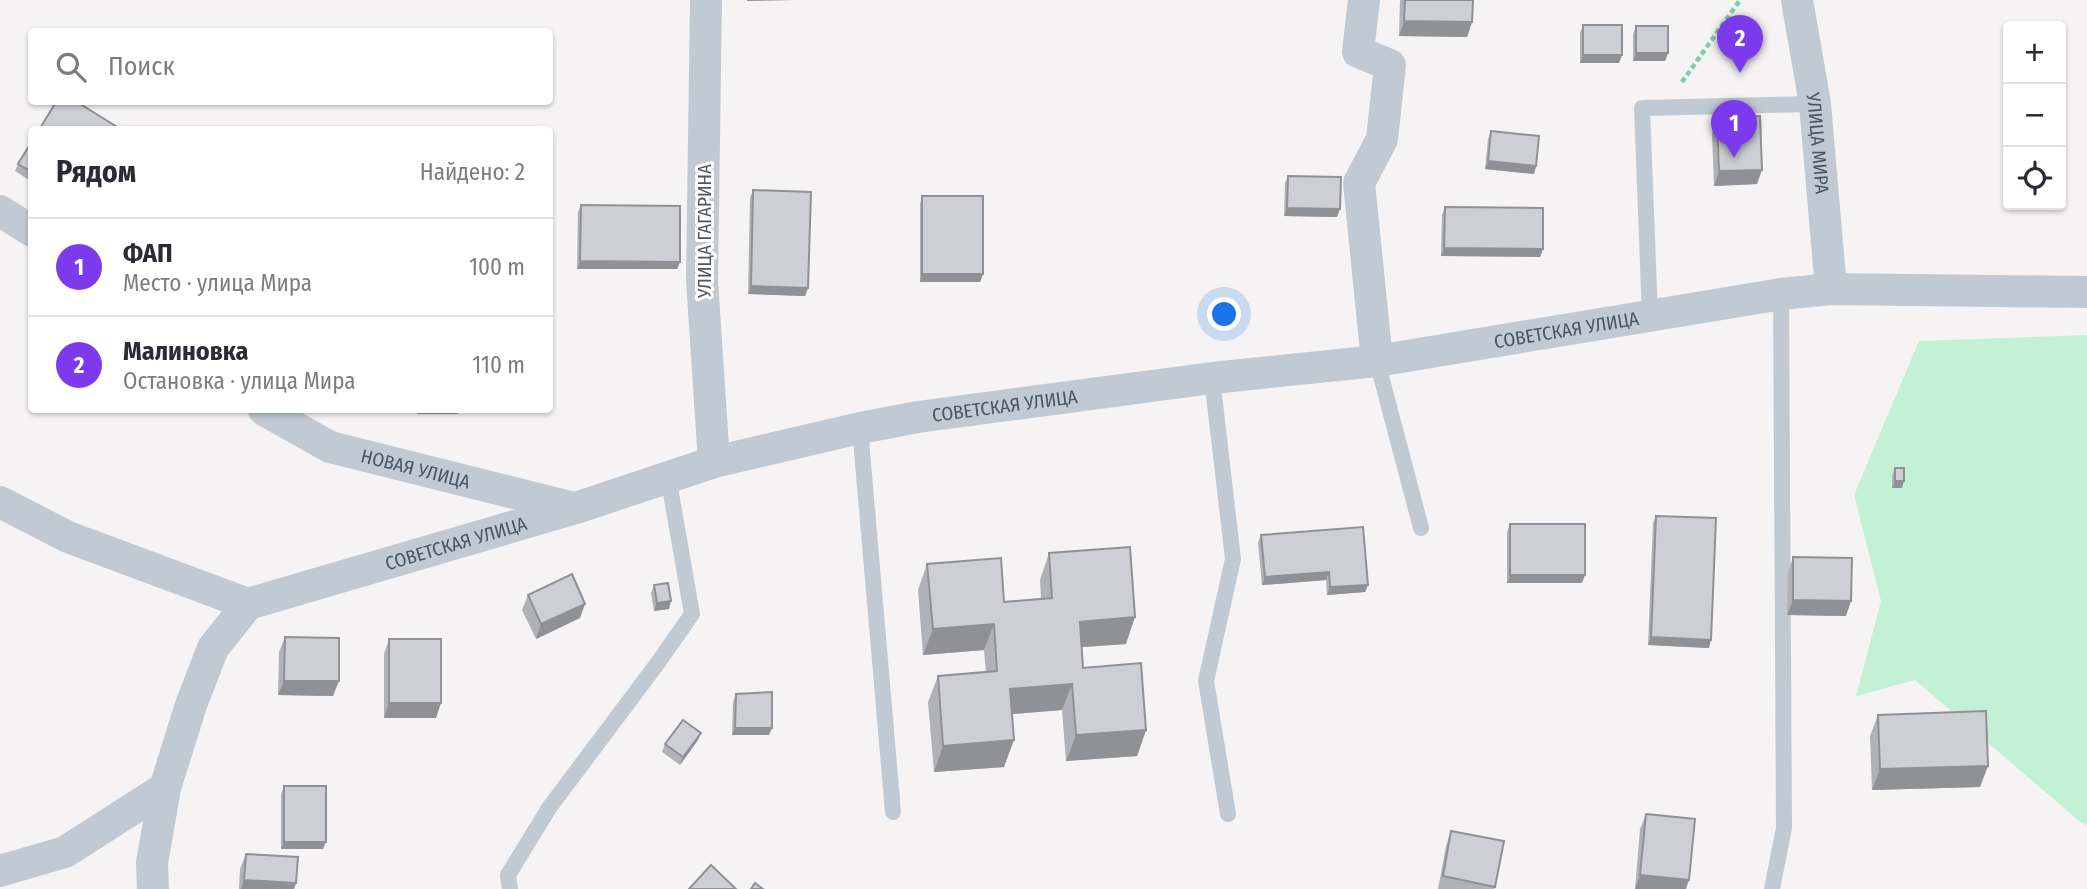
<!DOCTYPE html>
<html lang="ru">
<meta charset="utf-8">
<style>
body{margin:0;font-family:"Fira Sans Condensed",sans-serif;background:#f2f2f3;color:#2b2b33}
.controls{position:absolute;right:21px;top:21px;display:grid;overflow:hidden;border-radius:7px;box-shadow:0 2px 5px #0004}
.controls button{width:63px;height:63px;display:grid;place-items:center;padding:0;border:0;border-bottom:2px solid #e1e1e2;background:#fff;color:#2b2b33;font:35px sans-serif}
.you{position:absolute;left:1225px;top:315px;width:24px;height:24px;margin:-18px;border:5px solid #fff;border-radius:50%;background:#1a73e8;box-shadow:0 0 0 10px #1a73e833}
.badge{display:grid;place-items:center;width:46px;height:46px;border-radius:50%;background:#7c3aed;color:#fff;font-size:23px;font-weight:700}
.pin{position:absolute;translate:-50% -58px;filter:drop-shadow(0 2px 4px #0008)}
.pin::after{content:'';position:absolute;top:37px;width:24px;height:21px;background:inherit;clip-path:polygon(0 0,100% 0,50% 100%)}
.list{margin:0;padding:0;list-style:none}
h2{display:flex;justify-content:space-between;align-items:center;height:91px;margin:0;padding:0 28px;font-size:30px}
h2 small{font-size:23px;font-weight:400;color:#7c7c81}
.list li{display:grid;grid-template-columns:46px 1fr auto;gap:21px;align-items:center;box-sizing:border-box;height:98px;padding:0 28px;border-top:2px solid #e1e1e2}
.list b{display:block;font-size:26px;white-space:nowrap}
.list p{margin:0;font-size:23px;white-space:nowrap;color:#7c7c81}
.list em{font-size:23px;font-style:normal;color:#7c7c81}
.icon{flex:none;width:38px;height:38px;fill:none;stroke:currentColor;stroke-width:2;stroke-linecap:round;stroke-linejoin:round}
.map{position:relative;flex:none;width:2087px;height:889px;overflow:hidden}
.search{position:absolute;background:#fff;box-shadow:0 2px 5px #0004;left:28px;top:28px;width:525px;height:77px;display:flex;align-items:center;gap:18px;box-sizing:border-box;padding:0 24px;border-radius:7px;color:#7c7c81;font-size:26px}
.panel{position:absolute;background:#fff;box-shadow:0 2px 5px #0004;left:28px;top:126px;width:525px;height:287px;border-radius:7px}
.map>svg:first-child{display:block}
.green{fill:#c3f1d5}
.lines{fill:none;stroke-linecap:round;stroke-linejoin:round}
.path{stroke:#7ad0a6;stroke-width:4.5;stroke-dasharray:5 3.5;stroke-linecap:butt}
.service{stroke:#c1cad2;stroke-width:16}
.minor{stroke:#c1cad2;stroke-width:32}
.wall{fill:#b0b2b7}
.shaded-wall{fill:#909195}
.building{fill:#cdcfd5;stroke:#909195;stroke-width:2}
.labels{text-anchor:middle;stroke-width:6;stroke-linejoin:round;paint-order:stroke}
.street-label{font-size:19px;fill:#4a5661;stroke:#fff}
</style>
<div class="map">
<svg width="2087" height="889" viewBox="0 0 2087 889">
<rect width="100%" height="100%" fill="#f5f3f3"/>
<polygon class="green" points="2087,335 2087,825 2079,821 1915,680 1856,696 1881,601 1854,495 1919,341"/>
<g class="lines">
<polyline class="path" points="1682,82 1740,0"/>
<g class="service">
<polyline points="1650,316 1642,108 1815,104"/>
<polyline points="1377,361 1421,528"/>
<polyline points="1212,378 1233,559 1206,681 1228,814"/>
<polyline points="860,428 893,812"/>
<polyline points="510,889 508,875 549,808 657,664 692,614 668,476"/>
<polyline points="1772,889 1784,828 1781,294"/>
</g>
<g class="minor">
<polyline points="706,0 702,280 714,462"/>
<polyline points="1364,0 1358,52 1390,65 1382,139 1359,183 1377,361"/>
<path id="s1" d="M1797 0 1815 104 1831 289"/>
<polyline points="0,211 32,231"/>
<path id="s2" d="M264 410 330 447 574 508"/>
<polyline points="0,502 68,537 248,604"/>
<polyline points="0,871 65,852 165,788"/>
<path id="s3" d="M153 889 152 863 165 788 191 705 213 648 248 604 576 508 714 462 860 428 918 417 1212 378 1377 361 1781 294 1831 289 2087 292"/>
</g>
</g>
<g class="wall">
<polygon points="1400,0 1473,0 1472,22 1467,37 1399,36"/>
<polygon points="1583,25 1619,63 1580,63 1580,33"/>
<polygon points="1636,26 1668,53 1665,61 1633,61 1633,34"/>
<polygon points="1717,118 1757,184 1714,186 1712,133"/>
<polygon points="1491,131 1536,166 1534,174 1485,169 1488,139"/>
<polygon points="32,141 32,182 15,171 18,164"/>
<polygon points="1288,176 1337,217 1284,216 1285,183"/>
<polygon points="753,190 808,288 805,296 748,294 750,198"/>
<polygon points="922,196 983,274 980,282 920,282 920,204"/>
<polygon points="581,205 680,262 677,269 577,269 578,212"/>
<polygon points="1445,207 1543,249 1540,257 1441,256 1442,215"/>
<polygon points="1895,468 1902,488 1892,488 1892,476"/>
<polygon points="1656,516 1709,648 1648,645 1653,523"/>
<polygon points="1510,524 1582,583 1507,583 1507,532"/>
<polygon points="1261,535 1368,585 1365,592 1327,595 1326,580 1262,585 1258,543"/>
<polygon points="1049,553 1126,644 1081,647 1083,668 1146,730 1137,756 1066,761 1062,710 1012,714 1004,767 934,772 928,702 938,676 986,672 984,650 923,655 918,590 927,564 1004,602 1041,599 1040,580"/>
<polygon points="1793,557 1846,616 1787,615 1788,572"/>
<polygon points="654,585 669,609 654,611 651,593"/>
<polygon points="528,595 580,618 536,639 522,610"/>
<polygon points="285,637 333,696 278,695 279,652"/>
<polygon points="389,639 436,718 384,718 384,654"/>
<polygon points="736,694 769,735 732,735 733,702"/>
<polygon points="1878,715 1980,787 1872,790 1870,736"/>
<polygon points="698,740 680,765 662,752 665,744"/>
<polygon points="284,786 323,849 281,849 281,794"/>
<polygon points="1646,814 1686,889 1635,889 1640,829"/>
<polygon points="1451,831 1495,887 1494,889 1438,889 1446,846"/>
<polygon points="246,854 296,883 294,889 239,889 240,869"/>
</g>
<g class="shaded-wall">
<polygon points="747,0 796,0 747,1"/>
<polygon points="1404,21 1472,22 1467,37 1399,36"/>
<polygon points="1636,53 1668,53 1665,61 1633,61"/>
<polygon points="1583,55 1622,55 1619,63 1580,63"/>
<polygon points="464,102 500,102 499,104 463,103"/>
<polygon points="1488,161 1536,166 1534,174 1485,169"/>
<polygon points="1762,170 1757,184 1714,186 1719,171"/>
<polygon points="1287,208 1340,209 1337,217 1284,216"/>
<polygon points="1444,248 1543,249 1540,257 1441,256"/>
<polygon points="580,261 680,262 677,269 577,269"/>
<polygon points="922,274 983,274 980,282 920,282"/>
<polygon points="751,286 808,288 805,296 748,294"/>
<polygon points="419,410 459,410 458,414 417,414"/>
<polygon points="1895,481 1904,481 1902,488 1892,488"/>
<polygon points="1329,572 1326,580 1262,585 1265,577"/>
<polygon points="1510,575 1585,575 1582,583 1507,583"/>
<polygon points="1368,585 1365,592 1327,595 1330,587"/>
<polygon points="1793,600 1851,601 1846,616 1787,615"/>
<polygon points="671,601 669,609 654,611 657,603"/>
<polygon points="585,604 580,618 536,639 541,624"/>
<polygon points="1135,617 1126,644 1070,648 1080,622"/>
<polygon points="994,624 984,650 923,655 933,629"/>
<polygon points="1651,637 1711,640 1709,648 1648,645"/>
<polygon points="284,681 339,681 333,696 278,695"/>
<polygon points="1072,684 1062,710 1000,715 1010,689"/>
<polygon points="389,703 441,703 436,718 384,718"/>
<polygon points="735,728 772,728 769,735 732,735"/>
<polygon points="1146,730 1137,756 1066,761 1076,735"/>
<polygon points="701,733 698,740 680,765 683,757"/>
<polygon points="1014,740 1004,767 934,772 943,746"/>
<polygon points="1988,766 1980,787 1872,790 1880,769"/>
<polygon points="284,842 326,842 323,849 281,849"/>
<polygon points="1640,875 1689,880 1686,889 1635,889"/>
<polygon points="244,880 296,883 294,889 241,889"/>
</g>
<g class="building">
<polygon points="1405,0 1473,0 1472,22 1404,21"/>
<rect x="1583" y="25" width="39" height="30"/>
<rect x="1636" y="26" width="32" height="27"/>
<polygon points="56,102 77,102 122,130 39,130"/>
<polygon points="1760,116 1762,170 1719,171 1717,118"/>
<polygon points="1491,131 1539,136 1536,166 1488,161"/>
<polygon points="32,141 32,172 18,164"/>
<polygon points="1288,176 1341,177 1340,209 1287,208"/>
<polygon points="753,190 811,192 808,288 751,286"/>
<rect x="922" y="196" width="61" height="78"/>
<polygon points="581,205 680,206 680,262 580,261"/>
<polygon points="1445,207 1543,208 1543,249 1444,248"/>
<rect x="1895" y="468" width="9" height="13"/>
<polygon points="1656,516 1716,518 1711,640 1651,637"/>
<rect x="1510" y="524" width="75" height="51"/>
<polygon points="1363,527 1368,585 1330,587 1329,572 1265,577 1261,535"/>
<polygon points="1130,547 1135,617 1080,622 1083,668 1141,663 1146,730 1076,735 1072,684 1010,689 1014,740 943,746 938,676 997,671 994,624 933,629 927,564 1001,558 1004,602 1052,598 1049,553"/>
<polygon points="1793,557 1852,558 1851,601 1793,600"/>
<polygon points="572,574 585,604 541,624 528,595"/>
<polygon points="668,583 671,601 657,603 654,585"/>
<polygon points="285,637 339,638 339,681 284,681"/>
<rect x="389" y="639" width="52" height="64"/>
<polygon points="772,692 772,728 735,728 736,694"/>
<polygon points="1986,711 1988,766 1880,769 1878,715"/>
<polygon points="683,720 701,733 683,757 665,744"/>
<rect x="284" y="786" width="42" height="56"/>
<polygon points="1646,814 1695,819 1689,880 1640,875"/>
<polygon points="1451,831 1504,841 1495,887 1443,876"/>
<polygon points="246,854 298,857 296,883 244,880"/>
<polygon points="711,865 736,889 689,889"/>
<polygon points="755,883 763,889 751,889"/>
</g>
<g class="labels">
<g class="street-label">
<text dy="7" stroke="none"><textPath href="#s1" startOffset="145">УЛИЦА МИРА</textPath></text>
<text transform="translate(704 231) rotate(-90)" y="7">УЛИЦА ГАГАРИНА</text>
<text dy="7" stroke="none"><textPath href="#s3" startOffset="1657">СОВЕТСКАЯ УЛИЦА</textPath></text>
<text dy="7" stroke="none"><textPath href="#s3" startOffset="1090">СОВЕТСКАЯ УЛИЦА</textPath></text>
<text dy="7" stroke="none"><textPath href="#s2" startOffset="164">НОВАЯ УЛИЦА</textPath></text>
<text dy="7" stroke="none"><textPath href="#s3" startOffset="523">СОВЕТСКАЯ УЛИЦА</textPath></text>
</g>
</g>
</svg>
<div class="controls">
<button>+</button>
<button>−</button>
<button><svg class="icon" aria-label="locate" viewBox="0 0 24 24"><circle cx="12" cy="12" r="6"/><path d="M12 2v4M12 18v4M2 12h4M18 12h4"/></svg></button>
</div>
<div class="you"></div>
<div class="pin badge" style="left:1734px;top:158px">1</div>
<div class="pin badge" style="left:1740px;top:73px">2</div>
<div class="search"><svg class="icon" aria-label="search" viewBox="0 0 24 24"><circle cx="10" cy="10" r="6"/><path d="M15 15l6 6"/></svg>Поиск</div>
<section class="panel">
<h2>Рядом<small>Найдено: 2</small></h2>
<ul class="list">
<li><span class="badge">1</span><div><b>ФАП</b><p>Место · улица Мира</p></div><em>100 m</em></li>
<li><span class="badge">2</span><div><b>Малиновка</b><p>Остановка · улица Мира</p></div><em>110 m</em></li>
</ul>
</section>
</div>
